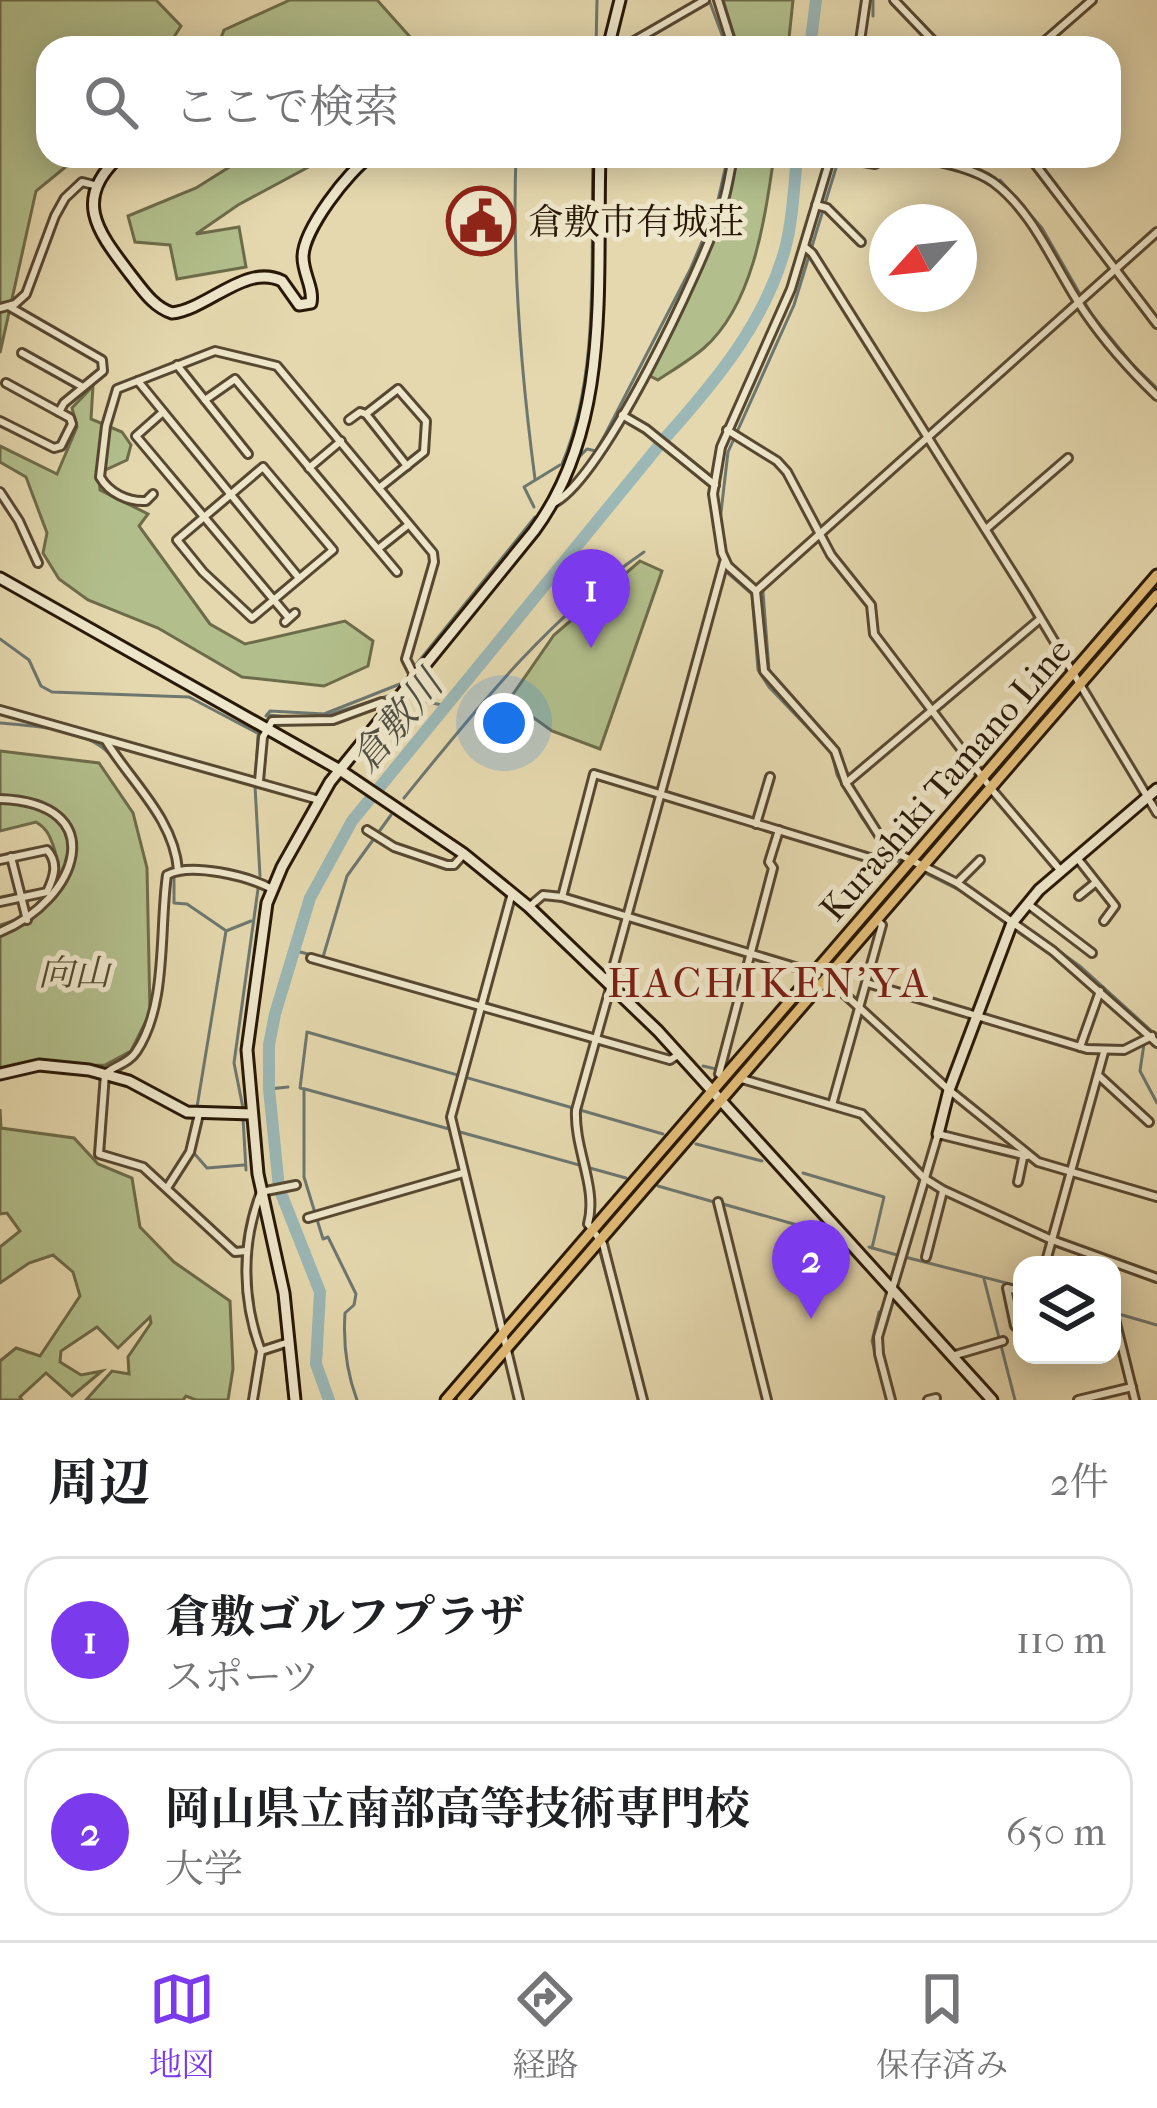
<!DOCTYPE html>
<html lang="ja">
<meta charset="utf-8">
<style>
body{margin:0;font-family:"IM FELL French Canon","Noto Serif JP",serif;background:#f6f6f6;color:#202124}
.controls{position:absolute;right:36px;bottom:36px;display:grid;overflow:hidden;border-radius:24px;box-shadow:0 6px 30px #0003}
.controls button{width:108px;height:108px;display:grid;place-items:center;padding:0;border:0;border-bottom:3px solid #e0e0e0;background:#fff;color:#202124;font:60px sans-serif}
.compass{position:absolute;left:869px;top:204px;width:108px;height:108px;border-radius:50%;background:#fff;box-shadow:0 6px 30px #0003;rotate:243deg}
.you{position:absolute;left:504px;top:723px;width:42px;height:42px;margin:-30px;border:9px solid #fff;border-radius:50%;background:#1a73e8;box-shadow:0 0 0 18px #1a73e833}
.badge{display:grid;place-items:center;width:78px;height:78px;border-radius:50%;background:#7c3aed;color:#fff;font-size:39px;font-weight:700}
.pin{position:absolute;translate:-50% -99px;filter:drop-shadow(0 3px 6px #0008)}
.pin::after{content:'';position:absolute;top:63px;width:42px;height:36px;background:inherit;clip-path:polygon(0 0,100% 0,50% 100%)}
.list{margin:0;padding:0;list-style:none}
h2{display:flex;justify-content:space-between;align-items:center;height:156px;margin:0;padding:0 48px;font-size:51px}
h2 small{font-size:39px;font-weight:400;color:#757577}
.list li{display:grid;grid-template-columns:78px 1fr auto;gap:36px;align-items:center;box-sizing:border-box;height:168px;margin:0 24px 24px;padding:0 24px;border:3px solid #e0e0e0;border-radius:36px}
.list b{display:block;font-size:45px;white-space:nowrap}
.list p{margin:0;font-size:39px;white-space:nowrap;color:#757577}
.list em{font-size:39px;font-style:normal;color:#757577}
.icon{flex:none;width:66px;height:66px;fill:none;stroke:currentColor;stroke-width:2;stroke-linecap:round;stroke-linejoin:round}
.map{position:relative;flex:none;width:1157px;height:1400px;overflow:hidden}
.search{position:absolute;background:#fff;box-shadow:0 6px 30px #0003;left:36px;right:36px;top:36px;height:132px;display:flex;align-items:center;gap:30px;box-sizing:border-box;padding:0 42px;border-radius:36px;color:#757577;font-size:45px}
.sheet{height:540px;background:#fff}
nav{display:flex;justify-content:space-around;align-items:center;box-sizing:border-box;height:168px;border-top:3px solid #e0e0e0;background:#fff;font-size:33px;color:#757577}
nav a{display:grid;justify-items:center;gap:6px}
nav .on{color:#7c3aed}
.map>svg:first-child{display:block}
.green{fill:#b2bf8c;stroke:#6d6c4a;stroke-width:3}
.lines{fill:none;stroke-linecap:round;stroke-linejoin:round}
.stream{stroke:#6d7770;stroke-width:3}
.river{stroke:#9bb7b6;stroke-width:12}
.street-casing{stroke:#574831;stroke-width:12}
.secondary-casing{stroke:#281807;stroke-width:15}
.primary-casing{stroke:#281807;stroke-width:15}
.street{stroke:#eee6ca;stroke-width:6}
.secondary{stroke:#eee6ca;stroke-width:9}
.primary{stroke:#e2bc77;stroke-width:9}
.labels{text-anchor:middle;stroke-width:10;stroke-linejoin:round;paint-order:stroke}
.poi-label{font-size:36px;fill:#281807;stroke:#eee6ca;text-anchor:start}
.street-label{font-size:36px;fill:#281807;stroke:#eee6ca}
.park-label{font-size:36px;font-style:italic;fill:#514a2f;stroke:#eee6ca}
.water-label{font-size:39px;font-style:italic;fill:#505044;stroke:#eee6ca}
.quarter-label{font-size:42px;letter-spacing:3px;fill:#7a1f14;stroke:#eee6ca}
</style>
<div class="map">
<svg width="1157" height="1400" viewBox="0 0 1157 1400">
<rect width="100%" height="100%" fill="#e5d8ae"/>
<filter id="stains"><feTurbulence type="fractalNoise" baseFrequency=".00167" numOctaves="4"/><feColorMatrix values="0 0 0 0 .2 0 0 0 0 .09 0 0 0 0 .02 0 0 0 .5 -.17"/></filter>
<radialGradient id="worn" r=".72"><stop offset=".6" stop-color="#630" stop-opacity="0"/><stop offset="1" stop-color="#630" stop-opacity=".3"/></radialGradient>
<g class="green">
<polygon points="0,0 156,0 181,26 167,48 48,48 48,156 79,156 36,191 0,353"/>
<polygon points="290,0 377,0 420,48 217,48 224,30"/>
<polygon points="723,0 793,0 788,48 738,48"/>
<polygon points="247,156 329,156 238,205 196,234 239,227 246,267 177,279 170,245 135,242 128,216 196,188"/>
<path d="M737 156H774C765 217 754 304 704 348 690 360 673 370 658 380L648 375 725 215Z"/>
<polygon points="93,386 91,419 122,432 131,445 127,460 99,473 100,490 148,514 139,526 210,624 245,644 345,621 373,641 368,666 324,686 242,677 158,628 88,600 59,579 43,553 47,533 26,477 0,462 0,446 57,474 77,427 72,408"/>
<polygon points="640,561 662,571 600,749 552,731 509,700 554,635"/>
<path d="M0 751 99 763 133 813 147 868 150 1013 131 1051 105 1065 38 1067 0 1079V925C36 916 68 884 53 845 49 834 46 828 36 822L0 831Z"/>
<polygon points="0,1109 1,1128 74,1138 98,1164 132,1178 140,1227 174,1262 230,1301 233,1369 228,1400 196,1400 186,1396 183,1400 86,1400 112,1371 129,1374 128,1357 151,1323 150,1317 118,1348 97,1327 61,1351 60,1362 81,1375 102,1371 72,1396 46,1373 20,1397 22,1400 0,1400 0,1361 16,1348 40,1356 80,1296 73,1272 53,1255 29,1263 0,1283 0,1247 20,1231 7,1213 0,1214"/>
</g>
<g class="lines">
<g class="stream">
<polyline points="709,0 727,48"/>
<polyline points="873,16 873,0"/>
<polyline points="596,48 597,0"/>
<path d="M516 156C512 263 521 373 535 479"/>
<polyline points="1024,156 1045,182"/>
<polyline points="839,158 794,305 728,452 720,521 726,554 732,565 763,592 769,670 834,743 856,793"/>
<polyline points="1000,180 1042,228 1092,315 1132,364 1157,388"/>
<polyline points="821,272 857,330"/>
<polyline points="579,457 587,449 596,451 606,433 690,270 716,209 728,156"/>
<path d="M562 464C601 372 590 254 593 156"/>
<polyline points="534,507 524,487 560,465"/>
<polyline points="977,521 1000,559"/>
<polyline points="722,568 752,594 758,670 769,687 832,753 837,775 862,818 883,848 899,862"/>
<polyline points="0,639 29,660 41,686 52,692 189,697 259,734"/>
<polyline points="415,666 535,517"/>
<polyline points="414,699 446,706"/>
<polyline points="268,715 301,718"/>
<polyline points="266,716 270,711 324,714 400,684"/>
<polyline points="322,717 391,695"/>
<path d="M0 723C35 726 91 728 114 759"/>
<polyline points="258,736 255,786 260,876"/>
<polyline points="131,781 150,807"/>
<path d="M404 798C477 708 548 618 644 552"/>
<polyline points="864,806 890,843"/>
<polyline points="927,874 961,891 1007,924"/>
<polyline points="948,874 1006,914"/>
<polyline points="174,876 174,903 187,904 225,930"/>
<polyline points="1019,922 1081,967 1157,1036"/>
<polyline points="1015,930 1051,955 1145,1037 1140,1071 1157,1103"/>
<polyline points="296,951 312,955"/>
<polyline points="323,957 347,876 391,815"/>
<polyline points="598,1036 665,1055"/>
<polyline points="703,1066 716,1069"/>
<polyline points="269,1089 288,1087"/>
<polyline points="305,1089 626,1178"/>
<polyline points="197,1107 226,931 251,921"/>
<polyline points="243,1108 234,1063 258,889"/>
<polyline points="580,1110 663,1134"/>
<polyline points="243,1118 246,1170"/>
<polyline points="872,1120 890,1139"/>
<polyline points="696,1144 762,1161"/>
<polyline points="193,1152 207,1168 244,1165"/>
<polyline points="580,1167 588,1198"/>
<polyline points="803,1173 884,1197 872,1248"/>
<polyline points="929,1177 959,1194"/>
<polyline points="658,1186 714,1202"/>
<polyline points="715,1202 764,1400"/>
<polyline points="723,1204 829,1234"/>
<polyline points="869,1247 897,1255"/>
<polyline points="600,1252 610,1288"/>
<polyline points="1105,1256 1147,1271"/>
<polyline points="905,1257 1022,1287"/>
<polyline points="984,1279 1015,1400"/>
<polyline points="879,1312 872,1341 887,1400"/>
<polyline points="1112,1312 1157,1325"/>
<polyline points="1117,1313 1130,1369"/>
<polyline points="284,1347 288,1390"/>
<polyline points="631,1371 638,1400"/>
<path d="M357 1400C346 1371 343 1344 345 1313L354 1305 356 1294 328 1237 323 1239 304 1177V1089L300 1088 307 1032 573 1108"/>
</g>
<g class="river">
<polyline points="810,48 816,0"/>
<path d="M329 1400 316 1364 320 1292 279 1188 269 1089V1045L275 1014 310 898 352 821 666 437C716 381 765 322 785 249 793 220 794 186 797 156"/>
</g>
<defs>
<g id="street">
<polyline points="718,0 733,48"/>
<polyline points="894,0 940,48"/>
<polyline points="622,48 705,0"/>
<polyline points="859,48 866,0"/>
<polyline points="1037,48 1092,0"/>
<polyline points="891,156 875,164 831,156 791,289 721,447 713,494 722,553 728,566 756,591 764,671 835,751 846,783 887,848 957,883 1053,951 1157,1043"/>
<path d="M913 156C939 162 971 167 993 182 1035 213 1055 269 1084 311 1105 342 1130 370 1157 396"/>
<polyline points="1029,156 1157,324"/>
<polyline points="816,205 827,208 861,242"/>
<polyline points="806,248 812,253 1026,594 1157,813"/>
<polyline points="10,307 102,360 103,371 64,403 59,412"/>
<polyline points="0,308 15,304 26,294 55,216 65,198 82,182 98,186"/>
<polyline points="22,353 83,387"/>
<polyline points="177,365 248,454"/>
<polyline points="138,381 299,578"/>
<polyline points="205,400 235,379 397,572"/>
<polyline points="163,412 136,436 289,618"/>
<polyline points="366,414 398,389 426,421 424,452 379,488"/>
<polyline points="622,415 646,429 715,485"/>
<polyline points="349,420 360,412 366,414 407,466"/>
<polyline points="0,421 54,448 61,446 72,424 70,418 6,383"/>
<polyline points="727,430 777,461 787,472 831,555 871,605 874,634 993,791 1061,871"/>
<polygon points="263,467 333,550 252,618 203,572 177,540"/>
<polyline points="309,468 341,441"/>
<polyline points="0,492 19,521 38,563"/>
<path d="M153 494 146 501C128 502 109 493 100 477L106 426 117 389 215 351 277 366 433 553 434 562 406 659 415 677"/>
<path d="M552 504C602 482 702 267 721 210 727 193 730 174 733 156"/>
<polyline points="986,529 1068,458"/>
<polyline points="378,549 408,525"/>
<polyline points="756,591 1157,232"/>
<polyline points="285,622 295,613"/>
<polyline points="0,710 319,800"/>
<path d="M106 741C132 783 174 819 178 870"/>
<polyline points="259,781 263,737 272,721 333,720 382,702 392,705"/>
<polyline points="846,783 1040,619"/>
<path d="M0 799C113 803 78 900 0 932"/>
<polyline points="756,824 770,777"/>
<polyline points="367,830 394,847 447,865 454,865 464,854"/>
<polyline points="11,857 27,920"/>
<polyline points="1078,859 1115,906 1104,921"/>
<path d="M0 860 47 850C59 863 54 877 47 892L0 902"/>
<polyline points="957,883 980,860"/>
<polyline points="512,893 451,1117 519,1400"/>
<polyline points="1079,896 1095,883"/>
<polyline points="562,897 594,774 883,862 893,853"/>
<polyline points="1029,905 1092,953"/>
<polyline points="529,907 543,895 562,897 815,973"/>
<polyline points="311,958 670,1060 678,1055"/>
<polyline points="827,978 949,1090 1038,1162 1157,1197"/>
<polyline points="606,979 613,968 724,562"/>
<polyline points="867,983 1087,1049 1124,1050 1152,1036"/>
<path d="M611 985 576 1110C574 1149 598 1188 588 1224L603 1244 643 1400"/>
<polyline points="1080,1047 1100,991"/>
<polyline points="719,1074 773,868 769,862 779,830"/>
<polyline points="1099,1076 1149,1122"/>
<polyline points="742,1079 862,1114 924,1178 943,1190 1052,1240 1157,1278"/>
<polyline points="832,1105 882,925 877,920"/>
<polyline points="1018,1182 1023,1158"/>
<polyline points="167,1188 190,1152 199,1114"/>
<polyline points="718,1202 767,1400"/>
<polyline points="308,1218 463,1173"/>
<path d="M246 1251 235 1252 143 1167 99 1154 105 1074C114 1066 129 1063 136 1052 168 1005 159 930 167 875 191 862 248 876 272 889"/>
<polyline points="926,1257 943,1191"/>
<polyline points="1045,1265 1104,1052"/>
<polyline points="1114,1315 1135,1400"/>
<polyline points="1015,1326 1007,1288 1022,1292"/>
<path d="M261 1351C242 1300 241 1244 261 1192L296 1185"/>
<polyline points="952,1356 1003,1341"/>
<polyline points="253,1400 261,1351 289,1342"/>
<polyline points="891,1400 879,1354 878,1337 938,1134 1027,1156"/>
<polyline points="928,1400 936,1398"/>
<polyline points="1078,1400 1132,1387"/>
</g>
<g id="secondary">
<polyline points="608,48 620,0"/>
<path d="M120 156C71 200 99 233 130 274 142 289 153 307 172 313 208 309 246 263 282 281L299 305 311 303C314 288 303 274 303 257 303 230 349 170 371 156"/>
<polyline points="0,578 340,770 464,854 529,907 658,1031 992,1400"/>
<polyline points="0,1074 39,1065 89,1070 129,1081 187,1112 252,1114"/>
<polyline points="938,1134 949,1090 1012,923 1039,890 1157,789"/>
<path d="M295 1400 284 1293 258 1174 247 1050 267 903 282 867 330 782 534 531C613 424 596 281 600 156"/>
</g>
<g id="primary">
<polyline points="446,1400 1157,575"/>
<polyline points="462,1400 1157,595"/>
</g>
</defs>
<use href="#street" class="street-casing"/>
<use href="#secondary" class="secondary-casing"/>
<use href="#primary" class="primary-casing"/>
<use href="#street" class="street"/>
<use href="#secondary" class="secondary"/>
<use href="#primary" class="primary"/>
</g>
<defs>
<symbol id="civic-ring" viewBox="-11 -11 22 22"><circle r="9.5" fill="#eee6ca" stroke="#8f2418" stroke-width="1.5"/><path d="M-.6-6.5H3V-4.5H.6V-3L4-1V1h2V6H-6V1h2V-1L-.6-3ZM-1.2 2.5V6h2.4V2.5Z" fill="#8f2418"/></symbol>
</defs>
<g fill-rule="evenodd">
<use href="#civic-ring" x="443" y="183" width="76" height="76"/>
</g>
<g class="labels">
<g class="poi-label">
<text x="528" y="234">倉敷市有城荘</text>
</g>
<g class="street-label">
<text transform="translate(945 779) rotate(-49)" y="13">Kurashiki Tamano Line</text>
</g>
<g class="park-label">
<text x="74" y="985">向山</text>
</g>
<g class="water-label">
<text transform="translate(396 721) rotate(-50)" y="14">倉敷川</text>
</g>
<g class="quarter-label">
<text x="769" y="997">HACHIKEN'YA</text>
</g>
</g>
<rect width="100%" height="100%" filter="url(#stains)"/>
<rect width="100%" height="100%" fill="url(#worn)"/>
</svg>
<div class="controls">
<button><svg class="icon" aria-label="layers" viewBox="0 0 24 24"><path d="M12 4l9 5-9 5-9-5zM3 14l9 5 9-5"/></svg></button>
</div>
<svg class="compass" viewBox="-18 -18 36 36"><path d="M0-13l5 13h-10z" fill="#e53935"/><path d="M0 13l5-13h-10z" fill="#757577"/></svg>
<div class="you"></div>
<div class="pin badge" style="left:591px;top:648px">1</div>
<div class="pin badge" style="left:811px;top:1319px">2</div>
<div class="search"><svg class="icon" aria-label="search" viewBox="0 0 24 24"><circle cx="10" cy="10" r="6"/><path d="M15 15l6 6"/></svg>ここで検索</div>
</div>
<section class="sheet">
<h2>周辺<small>2件</small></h2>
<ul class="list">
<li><span class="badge">1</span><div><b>倉敷ゴルフプラザ</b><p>スポーツ</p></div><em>110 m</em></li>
<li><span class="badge">2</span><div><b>岡山県立南部高等技術専門校</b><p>大学</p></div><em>650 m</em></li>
</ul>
</section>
<nav>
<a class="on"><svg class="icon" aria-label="map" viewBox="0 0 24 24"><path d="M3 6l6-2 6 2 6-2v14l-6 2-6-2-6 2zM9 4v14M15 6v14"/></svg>地図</a>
<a><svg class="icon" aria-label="directions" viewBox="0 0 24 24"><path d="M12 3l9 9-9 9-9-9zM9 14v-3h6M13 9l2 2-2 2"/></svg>経路</a>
<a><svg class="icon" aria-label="saved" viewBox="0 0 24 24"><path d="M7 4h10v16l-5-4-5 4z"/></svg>保存済み</a>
</nav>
